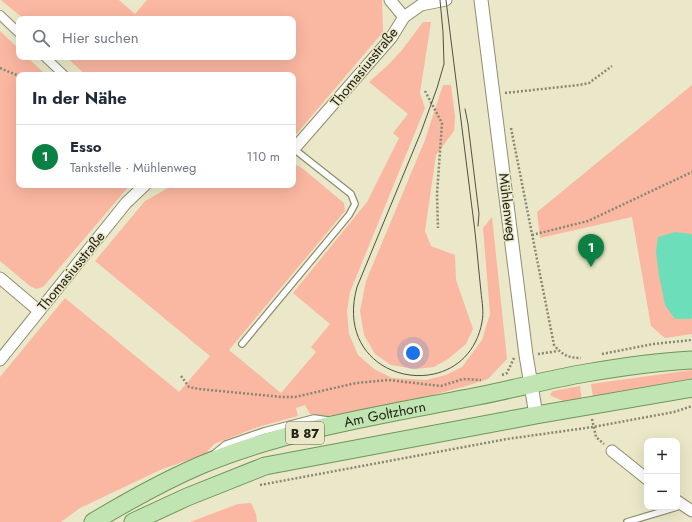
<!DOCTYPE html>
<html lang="de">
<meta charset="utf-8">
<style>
body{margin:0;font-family:Jost,sans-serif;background:#f2f2f3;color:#1f2937}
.controls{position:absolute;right:12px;bottom:12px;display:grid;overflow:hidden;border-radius:8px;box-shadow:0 4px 16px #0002}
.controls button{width:36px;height:36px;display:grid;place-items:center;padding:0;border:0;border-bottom:1px solid #e0e1e3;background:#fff;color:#1f2937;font:20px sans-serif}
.you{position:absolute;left:413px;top:353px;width:14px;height:14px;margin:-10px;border:3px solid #fff;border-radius:50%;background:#1a73e8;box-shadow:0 0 0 6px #1a73e833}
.badge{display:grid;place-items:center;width:26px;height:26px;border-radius:50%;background:#0b8043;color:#fff;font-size:13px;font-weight:700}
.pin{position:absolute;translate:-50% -33px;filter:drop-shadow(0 1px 2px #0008)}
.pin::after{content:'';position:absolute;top:21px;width:14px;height:12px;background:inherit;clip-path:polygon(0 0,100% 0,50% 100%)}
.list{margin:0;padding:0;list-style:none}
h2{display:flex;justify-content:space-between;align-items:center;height:52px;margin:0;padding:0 16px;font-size:17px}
h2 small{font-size:13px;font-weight:400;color:#747a83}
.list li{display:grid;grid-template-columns:26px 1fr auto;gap:12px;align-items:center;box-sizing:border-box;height:64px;padding:0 16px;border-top:1px solid #e0e1e3}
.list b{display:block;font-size:15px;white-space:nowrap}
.list p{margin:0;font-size:13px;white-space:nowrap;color:#747a83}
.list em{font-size:13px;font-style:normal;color:#747a83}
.icon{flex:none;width:22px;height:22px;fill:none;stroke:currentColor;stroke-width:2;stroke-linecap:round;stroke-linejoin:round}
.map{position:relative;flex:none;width:692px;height:522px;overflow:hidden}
.search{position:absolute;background:#fff;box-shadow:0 4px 16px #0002;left:16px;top:16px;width:280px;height:44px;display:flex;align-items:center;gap:10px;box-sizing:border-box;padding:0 14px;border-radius:8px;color:#747a83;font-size:15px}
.panel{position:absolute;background:#fff;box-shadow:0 4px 16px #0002;left:16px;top:72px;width:280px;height:116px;border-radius:8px}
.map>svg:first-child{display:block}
.green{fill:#fab7a1}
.water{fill:#6cdeba}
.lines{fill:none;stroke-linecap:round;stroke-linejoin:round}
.service-casing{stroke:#908e70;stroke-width:8}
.pedestrian-casing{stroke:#908e70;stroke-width:10}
.minor-casing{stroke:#908e70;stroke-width:13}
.tertiary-casing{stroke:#908e70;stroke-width:15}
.primary-casing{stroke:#6e955a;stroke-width:19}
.path{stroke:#888771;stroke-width:2.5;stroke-dasharray:2 2;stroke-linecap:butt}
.service{stroke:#fff;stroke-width:5.5}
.pedestrian{stroke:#fff;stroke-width:8}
.minor{stroke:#fff;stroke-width:11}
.tertiary{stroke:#fff;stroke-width:13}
.primary{stroke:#c1e5b2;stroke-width:17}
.tram{stroke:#525140;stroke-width:1}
.labels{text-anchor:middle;stroke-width:3;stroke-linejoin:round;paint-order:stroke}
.shield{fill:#eae8c8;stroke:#5f5d4b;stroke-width:1}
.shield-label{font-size:13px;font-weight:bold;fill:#232216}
.street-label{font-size:14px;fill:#232216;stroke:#eae8c8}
</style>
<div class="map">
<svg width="692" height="522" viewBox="0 0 692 522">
<rect width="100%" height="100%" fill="#eae8c8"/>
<g class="green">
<polygon points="1,0 119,0 135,14 147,0 382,0 383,32 293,138 293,75 86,75 66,57 293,57 293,19 24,19"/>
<polygon points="423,22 431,22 420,93 425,108 350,292 347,311 349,334 358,355 374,369 392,378 426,380 446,375 462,367 482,340 490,314 483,228 492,217 507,359 488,379 463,387 409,401 329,416 310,414 305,405 296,408 298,416 258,427 214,444 205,454 160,470 80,508 61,522 0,522 0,377 65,298 179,392 210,356 95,261 145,201 168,188 180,185 293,185 294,164 302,168 344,203 345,211 229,350 281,393 316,352 311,347 330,324 293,293 367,202 399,138 393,133 408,114 369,82 388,65 402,50"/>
<polygon points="0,31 19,49 19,57 27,57 46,75 19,75 19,185 130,185 43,287 36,289 30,286 0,261"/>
<polygon points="443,85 451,85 455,117 454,131 436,155 425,231 431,246 455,255 456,280 473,329 466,344 448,359 434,367 416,369 391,365 375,354 364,335 360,311 366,281 425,140"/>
<polygon points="692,85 692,334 665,338 651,326 632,217 540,238 537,212"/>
<polygon points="692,370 692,382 593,397 591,384"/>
<polygon points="580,386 582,400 566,402 551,396 550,394 553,391"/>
<polygon points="251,503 256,514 257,522 190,522 238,504"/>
</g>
<polygon class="water" points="675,232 691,234 692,236 692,318 690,319 675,319 665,305 659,275 656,251 658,237"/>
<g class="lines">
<defs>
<g id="service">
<polyline points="242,344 349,215 355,204 351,194 294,149"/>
<polyline points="215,453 226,444 264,431 314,418 328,420"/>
<polyline points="627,522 677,507"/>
</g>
<g id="pedestrian">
<polyline points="0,15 19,33"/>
<polyline points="45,57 64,75"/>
</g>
<g id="minor">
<polyline points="390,0 404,17"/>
<polyline points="293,150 391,38 404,17 421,5 446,0"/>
<polyline points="0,278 39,311"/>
<polyline points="0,360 126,203 145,185"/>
<polyline points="612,451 647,479"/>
<polyline points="677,501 692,511"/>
</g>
<polyline id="tertiary" points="481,0 526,355 536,415"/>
<g id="primary">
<path id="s1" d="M93 522C128 501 164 481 201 465 288 429 387 414 478 396 514 389 550 379 586 373 621 367 657 362 692 360"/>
<polyline points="133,522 187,497 265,466 536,415 692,388"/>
</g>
</defs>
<use href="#service" class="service-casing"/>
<use href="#pedestrian" class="pedestrian-casing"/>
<use href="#minor" class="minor-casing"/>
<use href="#tertiary" class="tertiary-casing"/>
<use href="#primary" class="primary-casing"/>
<g class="path">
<polyline points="0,68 19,76"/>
<polyline points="425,91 442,123 437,194 438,228"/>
<polyline points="505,93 579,85 589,83 612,66"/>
<path d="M511 128 554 345C562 355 569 358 581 358"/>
<polyline points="532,235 588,221 692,172"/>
<polyline points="538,354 558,351"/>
<polyline points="602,354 653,344 692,340"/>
<polyline points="502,375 507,373 514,358"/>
<polyline points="181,376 189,387 199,389 282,397 295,397 356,383 388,380 441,386 463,379 481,380"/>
<polyline points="592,419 596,437 604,444"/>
<polyline points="260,485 507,439 593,427 674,412 692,406"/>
</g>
<use href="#service" class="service"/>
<use href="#pedestrian" class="pedestrian"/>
<use href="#minor" class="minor"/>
<use href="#tertiary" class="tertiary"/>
<use href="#primary" class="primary"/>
<g class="tram">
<path d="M440 0 443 32 444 64 437 88 421 132 357 287C330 385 466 409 482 322 484 312 482 302 481 292 478 264 476 236 472 208 463 139 455 69 446 0"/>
<polyline points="465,109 468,124 479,214 478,226"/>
</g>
</g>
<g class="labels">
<rect class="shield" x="286" y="422" width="38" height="22" rx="3"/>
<g class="shield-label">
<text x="305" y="438">B 87</text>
</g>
<g class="street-label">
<text transform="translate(364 67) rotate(-51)" y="5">Thomasiusstraße</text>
<text transform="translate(508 207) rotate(83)" y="5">Mühlenweg</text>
<text transform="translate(71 271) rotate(-51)" y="5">Thomasiusstraße</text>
<text dy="5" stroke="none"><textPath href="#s1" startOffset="313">Am Goltzhorn</textPath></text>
</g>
</g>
</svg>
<div class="controls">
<button>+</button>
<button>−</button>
</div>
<div class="you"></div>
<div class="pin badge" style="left:591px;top:267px">1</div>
<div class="search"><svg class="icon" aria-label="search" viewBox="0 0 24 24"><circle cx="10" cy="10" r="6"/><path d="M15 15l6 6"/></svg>Hier suchen</div>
<section class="panel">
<h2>In der Nähe<small></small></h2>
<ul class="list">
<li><span class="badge">1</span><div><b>Esso</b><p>Tankstelle · Mühlenweg</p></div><em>110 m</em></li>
</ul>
</section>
</div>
